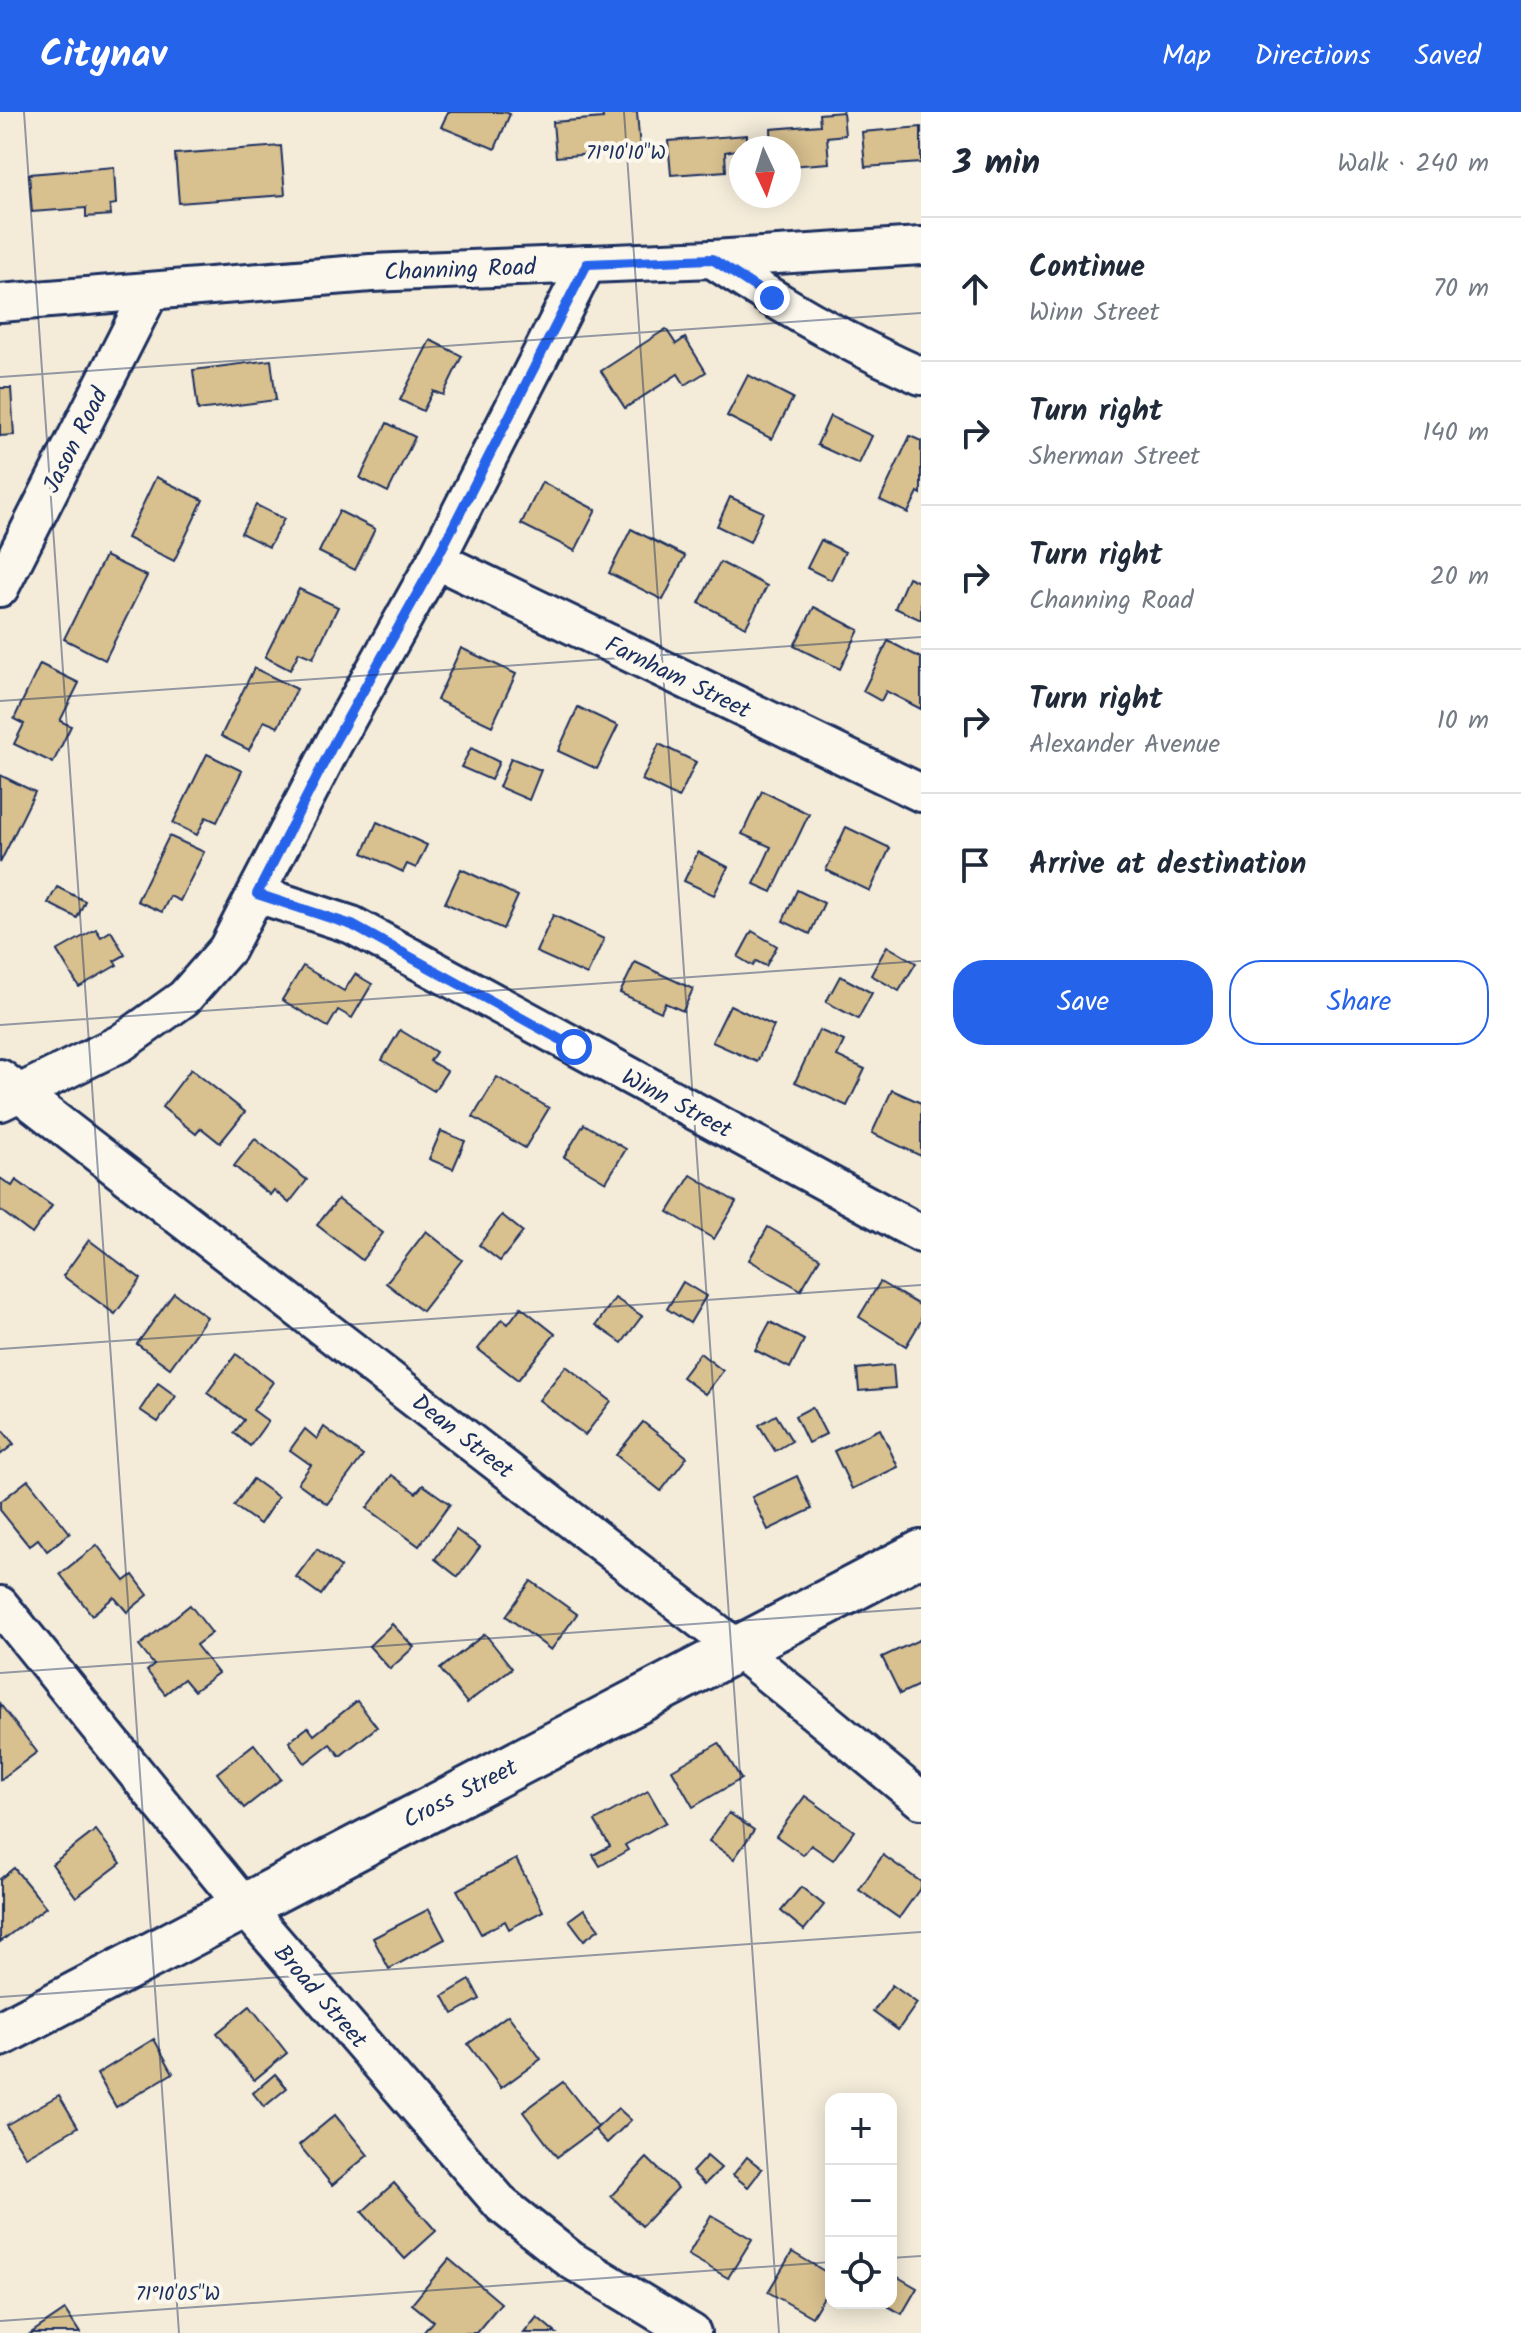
<!DOCTYPE html>
<meta charset="utf-8">
<style>
body{margin:0;font-family:Kalam,sans-serif;background:#f6f6f7;color:#1f2937}
.controls{position:absolute;right:24px;bottom:24px;display:grid;overflow:hidden;border-radius:16px;box-shadow:0 4px 20px #0003}
.controls button{width:72px;height:72px;display:grid;place-items:center;padding:0;border:0;border-bottom:2px solid #e0e1e3;background:#fff;color:#1f2937;font:40px sans-serif}
.compass{position:absolute;left:729px;top:24px;width:72px;height:72px;border-radius:50%;background:#fff;box-shadow:0 4px 20px #0003;rotate:176deg}
.stop{position:absolute;width:24px;height:24px;margin:-18px;border:6px solid #2563eb;border-radius:50%;background:#fff}
.stop.end{background:#2563eb;border-color:#fff;box-shadow:0 2px 8px #0008}
.list{margin:0;padding:0;list-style:none}
h2{display:flex;justify-content:space-between;align-items:center;height:104px;margin:0;padding:0 32px;font-size:34px}
h2 small{font-size:26px;font-weight:400;color:#747a83}
.list li{display:grid;grid-template-columns:52px 1fr auto;gap:24px;align-items:center;box-sizing:border-box;height:144px;padding:0 32px;border-top:2px solid #e0e1e3}
.list b{display:block;font-size:30px;white-space:nowrap}
.list p{margin:0;font-size:26px;white-space:nowrap;color:#747a83}
.list em{font-size:26px;font-style:normal;color:#747a83}
.actions{display:flex;gap:16px;padding:24px 32px}
.actions a{flex:1;padding:18px 0;border:2px solid #2563eb;border-radius:32px;text-align:center;font-size:28px;color:#2563eb}
.actions .main{background:#2563eb;color:#fff}
.icon{flex:none;width:44px;height:44px;fill:none;stroke:currentColor;stroke-width:2;stroke-linecap:round;stroke-linejoin:round}
.map{position:relative;flex:none;width:921px;height:2221px;overflow:hidden}
header{display:flex;align-items:center;gap:48px;box-sizing:border-box;height:112px;padding:0 40px;background:#2563eb;color:#fff}
header strong{font-size:38px}
nav{display:flex;gap:44px;margin-inline-start:auto;font-size:28px}
main{display:flex}
aside{flex:1;background:#fff}
.map>svg:first-child{display:block}
.building{fill:#d8c08f;stroke:#1b2f5e;stroke-width:2}
.lines{fill:none;stroke-linecap:round;stroke-linejoin:round}
.minor-casing{stroke:#1b2f5e;stroke-width:42}
.tertiary-casing{stroke:#1b2f5e;stroke-width:50}
.minor{stroke:#fbf7ec;stroke-width:36}
.tertiary{stroke:#fbf7ec;stroke-width:44}
.route{stroke:#2563eb;stroke-width:10}
.ticks{fill:none;stroke:#1b2f5e;stroke-width:2;stroke-opacity:0.45}
.labels{text-anchor:middle;stroke-width:8;stroke-linejoin:round;paint-order:stroke}
.street-label{font-size:24px;fill:#1b2f5e;stroke:#fbf7ec}
.ticks-label{font-size:20px;text-anchor:middle;fill:#1b2f5e;stroke:#fbf7ec;stroke-width:8;stroke-linejoin:round;paint-order:stroke}
</style>
<header>
<strong>Citynav</strong>
<nav><a>Map</a><a>Directions</a><a>Saved</a></nav>
</header>
<main>
<div class="map">
<svg width="921" height="2221" viewBox="0 0 921 2221">
<rect width="100%" height="100%" fill="#f4ecd9"/>
<filter id="ink" filterUnits="userSpaceOnUse"><feTurbulence type="fractalNoise" baseFrequency=".0125" numOctaves="2"/><feDisplacementMap in="SourceGraphic" scale="16" xChannelSelector="R" yChannelSelector="G"/><feConvolveMatrix kernelMatrix="1 2 1 2 8 2 1 2 1" color-interpolation-filters="sRGB"/></filter>
<g filter="url(#ink)">
<g class="building">
<polygon points="448,0 505,0 510,2 495,37 441,15"/>
<polygon points="602,0 637,0 640,38 556,45 553,10 603,6"/>
<polygon points="843,0 845,23 827,25 829,51 789,54 789,36 772,36 771,17 820,13 819,2"/>
<polygon points="921,15 921,51 865,55 862,20"/>
<polygon points="747,23 747,36 725,40 726,59 671,63 668,29"/>
<polygon points="281,34 285,83 179,91 175,42"/>
<polygon points="114,55 116,92 110,93 111,103 86,105 86,96 32,100 29,62"/>
<polygon points="666,217 676,232 685,226 706,260 685,273 678,262 625,296 601,259"/>
<polygon points="430,228 462,244 443,283 433,279 423,299 400,288"/>
<polygon points="271,248 276,288 198,298 193,258"/>
<polygon points="748,263 793,286 772,327 727,304"/>
<polygon points="0,276 11,276 14,323 0,324"/>
<polygon points="830,304 872,324 859,352 817,333"/>
<polygon points="387,311 415,325 388,380 360,366"/>
<polygon points="910,324 921,329 921,382 918,380 908,401 880,388"/>
<polygon points="156,365 203,388 174,449 127,426"/>
<polygon points="542,370 596,398 575,439 521,412"/>
<polygon points="730,385 763,400 750,430 717,414"/>
<polygon points="256,393 284,407 269,435 241,421"/>
<polygon points="339,399 375,417 355,458 319,440"/>
<polygon points="631,417 685,444 663,488 609,461"/>
<polygon points="821,428 845,440 831,468 807,456"/>
<polygon points="105,444 147,464 105,548 64,527"/>
<polygon points="720,450 767,474 746,515 699,491"/>
<polygon points="908,465 921,471 921,508 895,496"/>
<polygon points="299,477 338,495 313,546 299,540 290,558 265,545"/>
<polygon points="814,495 859,518 840,557 794,534"/>
<polygon points="888,529 921,546 921,597 886,579 881,589 863,579"/>
<polygon points="461,536 516,562 492,614 437,588"/>
<polygon points="40,552 79,571 60,609 71,614 53,651 14,632 24,612 14,607"/>
<polygon points="254,556 297,577 278,615 264,609 249,638 221,624"/>
<polygon points="578,595 618,614 597,657 558,639"/>
<polygon points="659,632 696,650 679,686 642,668"/>
<polygon points="471,636 499,650 491,668 461,655"/>
<polygon points="207,642 242,659 217,710 206,705 197,723 173,711"/>
<polygon points="511,646 541,658 529,688 499,675"/>
<polygon points="0,663 35,680 0,751"/>
<polygon points="762,679 809,702 772,780 754,772 771,735 742,722"/>
<polygon points="377,710 427,733 416,756 407,752 403,760 363,741"/>
<polygon points="846,715 890,736 870,779 826,758"/>
<polygon points="169,724 204,740 180,789 170,784 162,800 137,789"/>
<polygon points="698,740 728,755 714,783 684,769"/>
<polygon points="461,757 518,784 503,817 445,791"/>
<polygon points="57,775 85,789 77,806 48,791"/>
<polygon points="797,778 824,791 810,822 783,809"/>
<polygon points="553,803 604,827 587,863 536,840"/>
<polygon points="96,817 101,825 111,819 125,843 114,849 117,853 79,875 57,839"/>
<polygon points="752,819 777,834 766,854 756,849 753,854 738,845"/>
<polygon points="887,834 916,851 899,879 871,863"/>
<polygon points="635,850 693,877 683,899 665,891 661,900 620,881"/>
<polygon points="303,854 344,879 355,862 372,872 352,906 338,898 328,915 282,888"/>
<polygon points="840,864 872,881 858,907 826,890"/>
<polygon points="730,893 774,914 757,950 712,930"/>
<polygon points="400,918 436,940 430,949 447,959 434,979 382,948"/>
<polygon points="819,918 844,929 837,944 865,957 847,994 795,970"/>
<polygon points="191,957 245,1000 220,1031 201,1016 196,1022 162,995"/>
<polygon points="497,965 549,996 525,1036 473,1005"/>
<polygon points="892,978 921,991 921,1044 872,1021"/>
<polygon points="584,1012 626,1037 606,1070 564,1045"/>
<polygon points="441,1019 465,1029 453,1057 429,1047"/>
<polygon points="255,1027 307,1068 289,1091 274,1078 270,1083 234,1054"/>
<polygon points="691,1063 736,1090 714,1127 668,1100"/>
<polygon points="0,1066 12,1074 16,1068 52,1094 32,1122 0,1098"/>
<polygon points="338,1087 383,1121 362,1148 317,1113"/>
<polygon points="502,1103 523,1120 500,1149 479,1133"/>
<polygon points="768,1115 820,1146 801,1178 749,1148"/>
<polygon points="426,1119 462,1148 422,1199 386,1171"/>
<polygon points="89,1128 141,1167 115,1202 63,1164"/>
<polygon points="683,1170 706,1184 690,1211 667,1197"/>
<polygon points="880,1170 921,1194 921,1209 906,1234 859,1205"/>
<polygon points="174,1181 207,1205 170,1256 137,1232"/>
<polygon points="615,1186 642,1204 622,1231 596,1213"/>
<polygon points="521,1195 555,1222 518,1268 478,1237 502,1207 508,1212"/>
<polygon points="770,1210 804,1228 790,1256 755,1238"/>
<polygon points="700,1241 723,1259 705,1282 682,1265"/>
<polygon points="236,1242 273,1270 253,1298 268,1309 250,1334 234,1321 244,1308 207,1281"/>
<polygon points="893,1253 895,1276 859,1279 857,1257"/>
<polygon points="566,1254 611,1289 585,1323 539,1288"/>
<polygon points="158,1271 176,1284 158,1310 140,1298"/>
<polygon points="812,1295 826,1322 808,1331 795,1304"/>
<polygon points="776,1303 792,1329 775,1339 759,1313"/>
<polygon points="643,1310 687,1345 661,1379 616,1343"/>
<polygon points="0,1315 14,1332 0,1343"/>
<polygon points="324,1315 363,1344 327,1392 298,1371 311,1353 290,1338 305,1317 317,1327"/>
<polygon points="880,1317 898,1355 852,1377 834,1339"/>
<polygon points="392,1363 416,1381 423,1373 450,1392 419,1434 367,1396"/>
<polygon points="797,1364 812,1397 768,1418 752,1385"/>
<polygon points="253,1367 278,1385 260,1412 234,1394"/>
<polygon points="28,1368 70,1421 47,1439 38,1427 29,1434 0,1398 0,1390"/>
<polygon points="456,1418 480,1435 458,1465 435,1447"/>
<polygon points="97,1433 125,1469 133,1463 148,1483 127,1500 114,1485 92,1503 60,1462"/>
<polygon points="317,1437 341,1455 321,1483 296,1465"/>
<polygon points="531,1469 577,1502 551,1538 506,1504"/>
<polygon points="190,1493 212,1521 196,1533 218,1561 194,1579 184,1567 165,1582 147,1559 154,1553 139,1534"/>
<polygon points="392,1512 414,1535 390,1557 369,1534"/>
<polygon points="485,1522 512,1556 467,1591 440,1557"/>
<polygon points="921,1527 921,1572 900,1582 882,1545"/>
<polygon points="357,1589 377,1615 340,1644 330,1632 305,1651 289,1630 308,1615 314,1623"/>
<polygon points="0,1592 37,1640 0,1668"/>
<polygon points="719,1631 741,1667 693,1695 672,1658"/>
<polygon points="254,1632 281,1667 244,1696 217,1661"/>
<polygon points="648,1679 666,1710 625,1733 628,1738 600,1754 593,1743 610,1734 595,1709"/>
<polygon points="805,1684 854,1719 833,1748 811,1733 803,1743 776,1724"/>
<polygon points="729,1701 754,1718 734,1747 709,1729"/>
<polygon points="96,1718 121,1751 76,1785 52,1752"/>
<polygon points="883,1743 921,1770 921,1775 899,1806 859,1778"/>
<polygon points="516,1747 543,1799 509,1817 505,1809 481,1822 457,1778"/>
<polygon points="14,1756 46,1795 0,1830 0,1767"/>
<polygon points="801,1775 824,1793 804,1818 781,1799"/>
<polygon points="429,1797 445,1827 389,1857 373,1826"/>
<polygon points="584,1797 599,1817 584,1828 569,1808"/>
<polygon points="470,1868 480,1887 453,1902 443,1884"/>
<polygon points="892,1873 917,1891 898,1918 873,1900"/>
<polygon points="250,1894 287,1941 254,1968 217,1921"/>
<polygon points="508,1903 541,1947 501,1976 468,1932"/>
<polygon points="154,1927 173,1961 116,1995 97,1962"/>
<polygon points="275,1962 287,1976 264,1995 253,1981"/>
<polygon points="563,1970 598,2015 557,2045 523,2000"/>
<polygon points="59,1983 78,2015 26,2045 6,2013"/>
<polygon points="618,1996 631,2008 607,2031 595,2018"/>
<polygon points="335,2003 368,2043 332,2073 299,2033"/>
<polygon points="707,2044 721,2056 705,2072 692,2060"/>
<polygon points="747,2045 762,2057 748,2075 733,2063"/>
<polygon points="647,2046 678,2076 642,2114 611,2084"/>
<polygon points="394,2071 436,2119 405,2147 362,2100"/>
<polygon points="711,2103 752,2127 728,2166 688,2143"/>
<polygon points="792,2140 831,2163 831,2173 812,2205 768,2180"/>
<polygon points="449,2147 501,2191 476,2221 423,2221 433,2209 412,2192"/>
<polygon points="891,2161 917,2176 902,2202 882,2191 891,2191"/>
<polygon points="65,2198 80,2221 31,2221"/>
<polygon points="537,2205 556,2221 524,2221"/>
</g>
<g class="lines">
<defs>
<g id="minor">
<path d="M712 147C779 192 848 232 921 264"/>
<polyline points="0,191 371,161 712,147 921,134"/>
<polyline points="436,448 921,681"/>
<polyline points="0,476 150,180"/>
<polyline points="257,782 352,813 921,1122"/>
<polyline points="0,966 738,1537 921,1688"/>
<polyline points="1,990 121,931 184,886 227,837 334,631 436,448 587,152"/>
<polyline points="0,1493 243,1793 502,2093 571,2148 692,2221"/>
</g>
<polyline id="tertiary" points="0,1922 921,1441"/>
</defs>
<use href="#minor" class="minor-casing"/>
<use href="#tertiary" class="tertiary-casing"/>
<use href="#minor" class="minor"/>
<use href="#tertiary" class="tertiary"/>
</g>
</g>
<g class="lines" filter="url(#ink)">
<polyline class="route" points="574,935 352,813 257,782 334,631 436,448 587,152 712,147 772,186"/>
</g>
<path class="ticks" d="M24 0 179 2221M624 0 779 2221M0 265 921 201M0 589 921 525M0 913 921 849M0 1237 921 1173M0 1561 921 1496M0 1885 921 1820M891 2146 921 2144M0 2209 831 2150"/>
<g class="labels">
<g class="street-label">
<text transform="translate(460 157) rotate(-2)" y="8">Channing Road</text>
<text transform="translate(75 328) rotate(-63)" y="8">Jason Road</text>
<text transform="translate(678 565) rotate(26)" y="8">Farnham Street</text>
<text transform="translate(677 991) rotate(28)" y="8">Winn Street</text>
<text transform="translate(463 1324) rotate(38)" y="8">Dean Street</text>
<text transform="translate(460 1681) rotate(-27)" y="8">Cross Street</text>
<text transform="translate(321 1884) rotate(49)" y="8">Broad Street</text>
</g>
</g>
<g class="ticks-label">
<text x="626" y="47">71°10'10"W</text>
<text x="178" y="2188">71°10'05"W</text>
</g>
</svg>
<div class="controls">
<button>+</button>
<button>−</button>
<button><svg class="icon" aria-label="locate" viewBox="0 0 24 24"><circle cx="12" cy="12" r="6"/><path d="M12 2v4M12 18v4M2 12h4M18 12h4"/></svg></button>
</div>
<svg class="compass" viewBox="-18 -18 36 36"><path d="M0-13l5 13h-10z" fill="#e53935"/><path d="M0 13l5-13h-10z" fill="#747a83"/></svg>
<div class="stop" style="left:574px;top:935px"></div>
<div class="stop end" style="left:772px;top:186px"></div>
</div>
<aside>
<h2>3 min<small>Walk · 240 m</small></h2>
<ul class="list">
<li><svg class="icon" aria-label="ahead" viewBox="0 0 24 24"><path d="M12 20V5M6 11l6-6 6 6"/></svg><div><b>Continue</b><p>Winn Street</p></div><em>70 m</em></li>
<li><svg class="icon" aria-label="right" viewBox="0 0 24 24"><path d="M7 20v-9h11M14 6l5 5-5 5"/></svg><div><b>Turn right</b><p>Sherman Street</p></div><em>140 m</em></li>
<li><svg class="icon" aria-label="right" viewBox="0 0 24 24"><path d="M7 20v-9h11M14 6l5 5-5 5"/></svg><div><b>Turn right</b><p>Channing Road</p></div><em>20 m</em></li>
<li><svg class="icon" aria-label="right" viewBox="0 0 24 24"><path d="M7 20v-9h11M14 6l5 5-5 5"/></svg><div><b>Turn right</b><p>Alexander Avenue</p></div><em>10 m</em></li>
<li><svg class="icon" aria-label="arrive" viewBox="0 0 24 24"><path d="M6 21V4h12l-3 4 3 4H6"/></svg><div><b>Arrive at destination</b></div></li>
</ul>
<div class="actions"><a class="main">Save</a><a>Share</a></div>
</aside>
</main>
